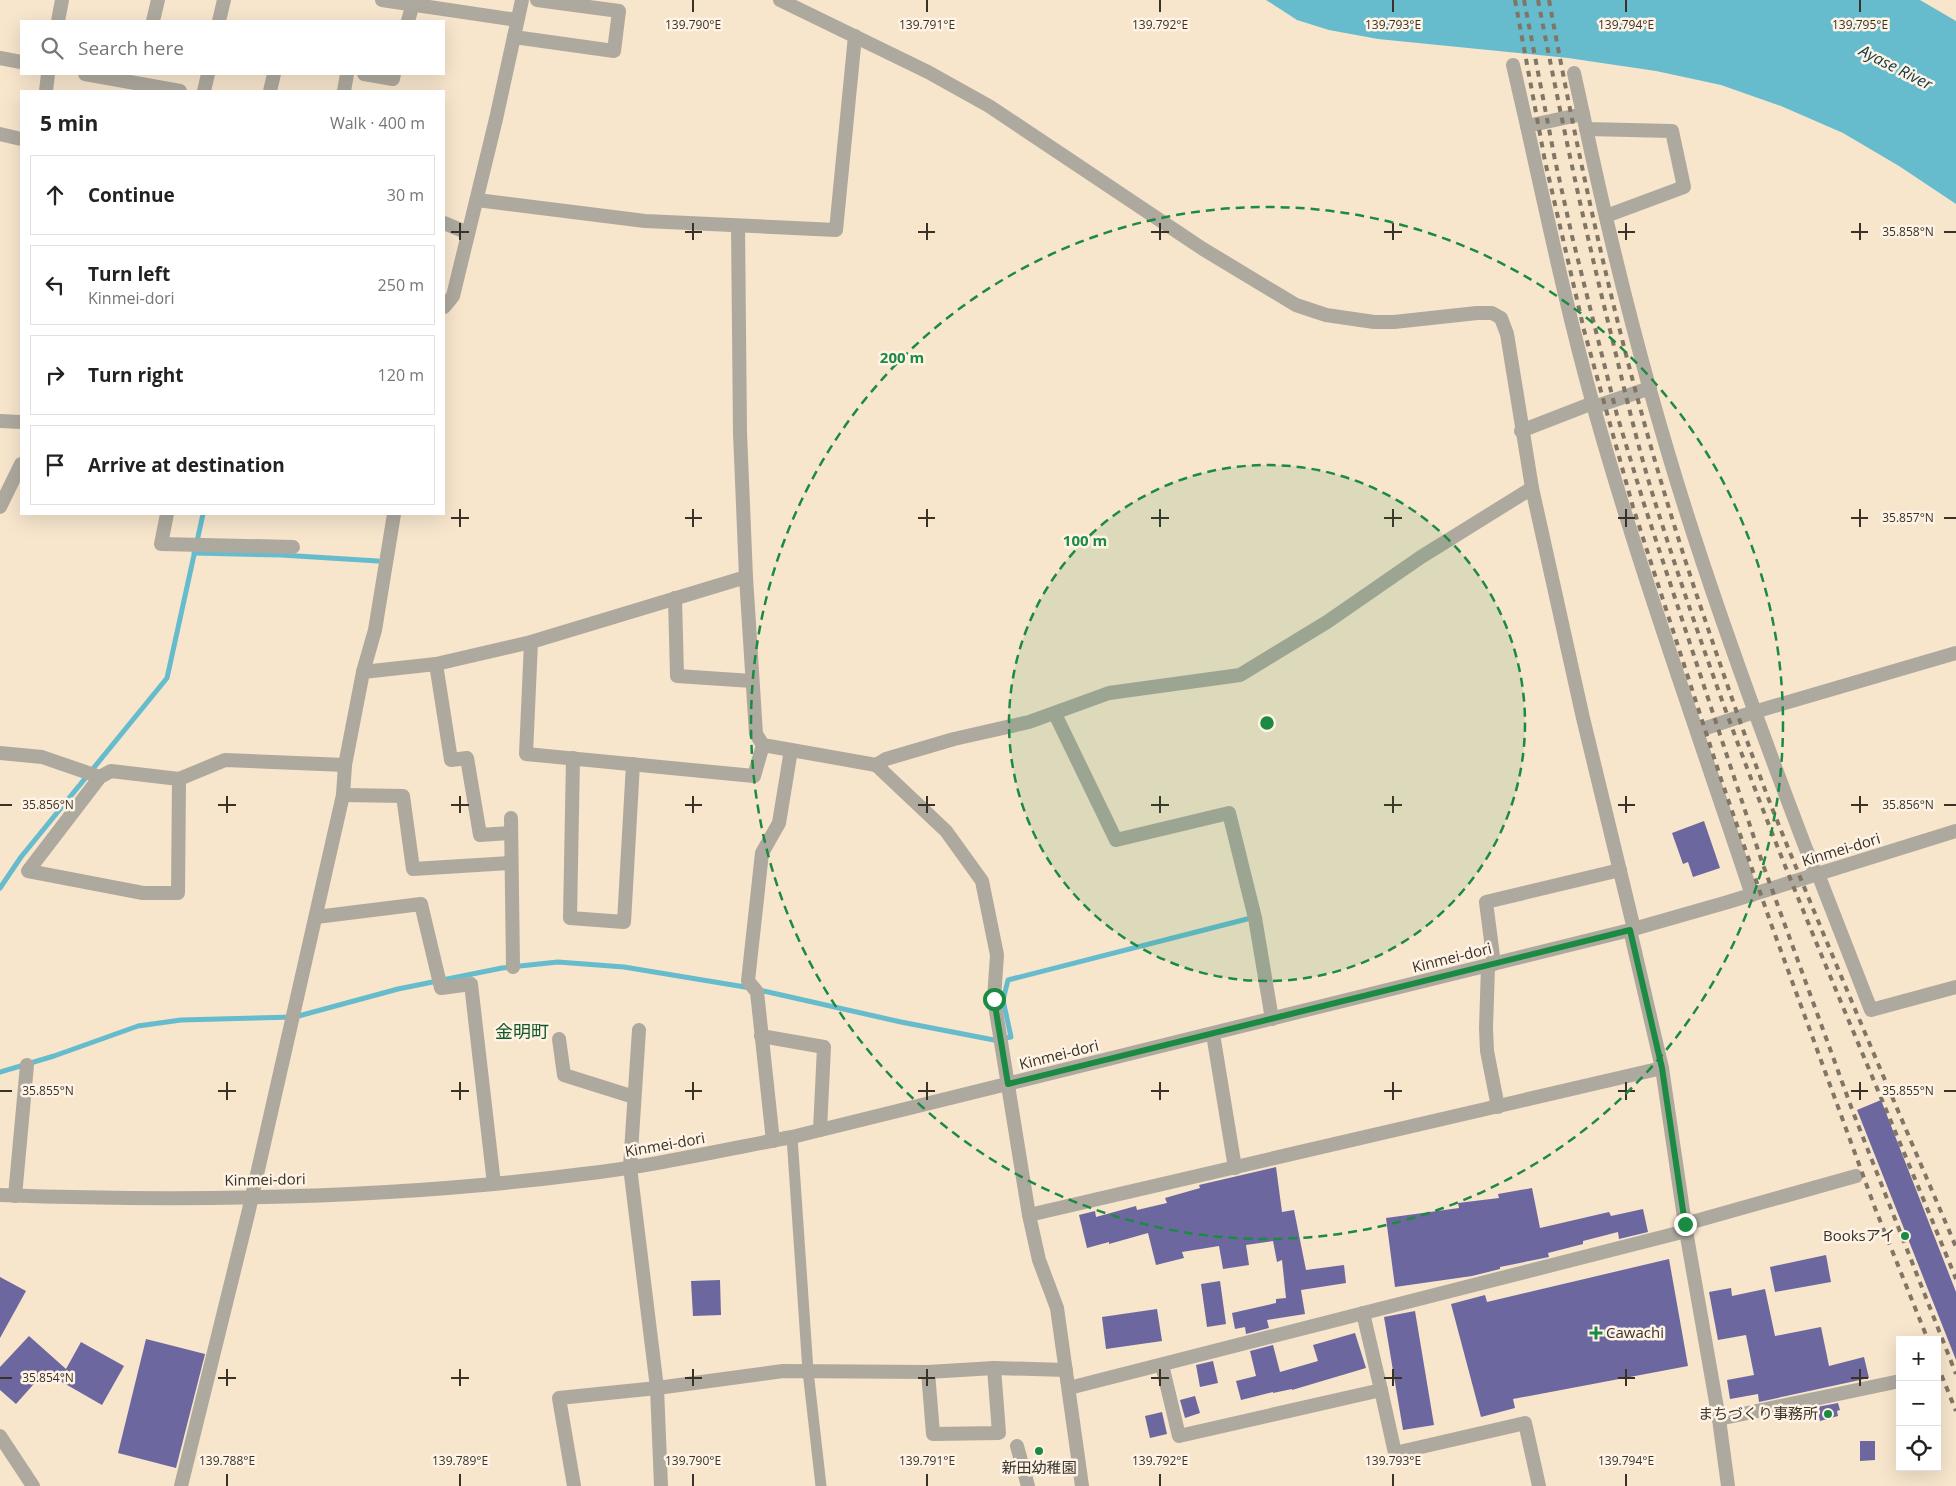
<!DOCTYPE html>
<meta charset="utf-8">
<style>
body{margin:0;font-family:"Open Sans","Noto Sans JP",sans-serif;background:#f6f6f6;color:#222}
.controls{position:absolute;right:15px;bottom:15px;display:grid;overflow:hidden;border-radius:0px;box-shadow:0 5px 20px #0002}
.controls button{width:45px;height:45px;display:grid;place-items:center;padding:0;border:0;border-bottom:1px solid #e0e0e0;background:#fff;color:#222;font:25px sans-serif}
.stop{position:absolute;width:15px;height:15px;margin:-11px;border:4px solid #1b8a42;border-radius:50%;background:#fff}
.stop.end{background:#1b8a42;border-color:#fff;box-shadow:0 1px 5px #0008}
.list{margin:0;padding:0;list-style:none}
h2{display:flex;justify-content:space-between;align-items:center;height:65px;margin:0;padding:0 20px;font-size:21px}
h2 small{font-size:16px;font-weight:400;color:#767676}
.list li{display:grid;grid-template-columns:32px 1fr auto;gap:15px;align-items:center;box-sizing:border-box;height:80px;margin:0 10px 10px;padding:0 10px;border:1px solid #e0e0e0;border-radius:0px}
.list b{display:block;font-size:19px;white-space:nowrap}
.list p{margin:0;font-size:16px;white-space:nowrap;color:#767676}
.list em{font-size:16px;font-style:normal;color:#767676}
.icon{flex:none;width:28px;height:28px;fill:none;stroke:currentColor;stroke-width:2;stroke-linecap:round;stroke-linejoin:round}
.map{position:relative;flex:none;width:1956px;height:1486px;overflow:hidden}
.search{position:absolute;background:#fff;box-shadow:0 5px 20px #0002;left:20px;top:20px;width:425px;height:55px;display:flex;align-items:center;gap:12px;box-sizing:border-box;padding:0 18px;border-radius:0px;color:#767676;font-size:19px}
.panel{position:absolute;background:#fff;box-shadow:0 5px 20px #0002;left:20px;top:90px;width:425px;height:425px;border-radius:0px}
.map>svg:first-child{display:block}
.water{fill:#66bccd}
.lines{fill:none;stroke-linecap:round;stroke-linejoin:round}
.stream{stroke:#66bccd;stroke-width:5}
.building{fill:#6d679f}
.pedestrian{stroke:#aea99e;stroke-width:11}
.minor{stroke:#aea99e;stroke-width:14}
.tertiary{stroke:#aea99e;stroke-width:14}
.rail{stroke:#817666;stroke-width:4;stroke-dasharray:6 6;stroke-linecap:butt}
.route{stroke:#1b8a42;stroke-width:6}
.ticks{fill:none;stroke:#393228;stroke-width:2}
.ring{fill:none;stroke:#1b8a42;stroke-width:2.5;stroke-dasharray:9 6}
.poi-dot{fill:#1b8a42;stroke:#fef3e5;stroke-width:2}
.labels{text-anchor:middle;stroke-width:5;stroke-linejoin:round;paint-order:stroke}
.street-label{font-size:15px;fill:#393228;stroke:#fef3e5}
.poi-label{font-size:15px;fill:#393228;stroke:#fef3e5;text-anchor:end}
.water-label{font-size:16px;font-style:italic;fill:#103a41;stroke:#fef3e5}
.quarter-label{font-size:18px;fill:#14582a;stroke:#fef3e5}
.ticks-label{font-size:12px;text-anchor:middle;fill:#393228;stroke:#fef3e5;stroke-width:5;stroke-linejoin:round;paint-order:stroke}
.centre{fill:#1b8a42;stroke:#fef3e5;stroke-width:2.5}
.ring-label{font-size:15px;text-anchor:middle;font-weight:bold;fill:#1b8a42;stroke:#fef3e5;stroke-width:5;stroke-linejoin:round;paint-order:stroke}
</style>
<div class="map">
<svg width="1956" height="1486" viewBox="0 0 1956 1486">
<rect width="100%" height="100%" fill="#f7e5cc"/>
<polygon class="water" points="1266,0 1920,0 1956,21 1956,204 1899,166 1843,133 1781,106 1721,85 1656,71 1568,58 1378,39 1329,30 1297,20"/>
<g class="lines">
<g class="stream">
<polyline points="194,553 281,555 378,561"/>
<polyline points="0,888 21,857 167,678 203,514"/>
<polyline points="759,990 901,1022 994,1040 1011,1037 1003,1000 1008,980 1247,919"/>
<polyline points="0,1072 54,1056 138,1026 181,1020 295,1017 398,989 502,968 558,962 624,967 751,988"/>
</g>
</g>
<g class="building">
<polygon points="1704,821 1720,868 1693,877 1688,862 1683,864 1672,833"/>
<polygon points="1881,1100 1956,1292 1956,1360 1857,1110"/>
<polygon points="1276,1167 1282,1212 1294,1210 1306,1270 1344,1265 1346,1283 1301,1290 1305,1314 1267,1320 1269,1328 1246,1334 1245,1327 1235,1329 1232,1313 1276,1303 1276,1299 1286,1298 1282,1260 1277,1262 1273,1241 1246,1245 1249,1265 1223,1269 1219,1246 1182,1252 1184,1258 1156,1265 1148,1233 1109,1244 1109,1242 1087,1248 1079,1215 1095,1211 1096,1217 1136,1206 1137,1210 1167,1203 1165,1198 1200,1188 1199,1185"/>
<polygon points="1532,1188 1540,1228 1609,1212 1611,1216 1643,1209 1648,1232 1619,1239 1618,1232 1583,1241 1583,1244 1548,1253 1549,1257 1500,1267 1500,1269 1472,1276 1395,1287 1386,1218 1459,1208 1458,1203 1499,1198 1498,1194"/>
<polygon points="1826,1255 1831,1282 1775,1292 1770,1267"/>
<polygon points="1669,1259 1688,1366 1513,1399 1515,1408 1481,1417 1451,1304 1485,1295 1487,1302"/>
<polygon points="0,1277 26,1291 0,1338"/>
<polygon points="720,1280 721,1315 693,1316 691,1281"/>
<polygon points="1220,1281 1226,1324 1207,1327 1201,1284"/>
<polygon points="1731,1288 1732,1296 1765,1289 1775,1336 1821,1327 1829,1366 1864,1357 1869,1378 1759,1402 1758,1394 1730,1399 1727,1380 1754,1375 1746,1335 1718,1340 1709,1292"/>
<polygon points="1157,1309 1162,1341 1106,1349 1102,1317"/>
<polygon points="1415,1311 1434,1425 1403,1430 1384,1317"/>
<polygon points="1355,1333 1366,1368 1292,1390 1292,1389 1273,1393 1273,1392 1241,1400 1236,1381 1256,1376 1250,1351 1273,1345 1280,1372 1318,1361 1313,1345"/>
<polygon points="29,1336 66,1369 81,1342 124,1366 102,1405 48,1374 43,1380 40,1377 16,1404 0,1390 0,1367"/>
<polygon points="146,1339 205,1354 176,1468 118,1453"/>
<polygon points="1213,1361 1218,1383 1200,1387 1196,1365"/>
<polygon points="1195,1396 1200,1413 1185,1418 1180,1400"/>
<polygon points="1838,1403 1840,1410 1837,1411 1838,1416 1820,1421 1817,1407"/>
<polygon points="1162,1412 1167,1434 1150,1438 1145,1416"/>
<polygon points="1860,1441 1875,1441 1875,1460 1860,1461"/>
</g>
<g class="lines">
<polyline class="pedestrian" points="792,1137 808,1371 821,1486"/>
<g class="minor">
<polyline points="382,0 517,20"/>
<polyline points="780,0 928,72 989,106 1203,249 1296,305 1326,315 1374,322 1394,322 1477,313 1492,313 1501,318 1507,334 1532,488 1583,718 1634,929"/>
<polyline points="58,21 62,0"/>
<polyline points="153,21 158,0"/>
<polyline points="219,21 224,0"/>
<polyline points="408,21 414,0"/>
<polyline points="514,37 614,51 619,11 537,0"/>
<polyline points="0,58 21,62"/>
<polyline points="1513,65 1527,126"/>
<polyline points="1574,73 1583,114"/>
<polyline points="85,74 180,91"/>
<polyline points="364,74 393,79 394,74"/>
<polyline points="46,91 48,74"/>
<polyline points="204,91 208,74"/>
<polyline points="270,91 274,74"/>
<polyline points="344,91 347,74"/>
<polyline points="1586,129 1672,131 1684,187 1606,216"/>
<polyline points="0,134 21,139"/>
<polyline points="477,200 645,221 836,230 855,36"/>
<polyline points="444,223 468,233"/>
<polyline points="738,226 740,433 746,577 756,734 763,745 876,765 886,759 954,739 1029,722 1109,693 1240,675 1327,622 1421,557 1532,488"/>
<polyline points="444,307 453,296 496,119 522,0"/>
<polyline points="1594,407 1650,388"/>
<polyline points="0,421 21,422"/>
<polyline points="1521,431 1593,403"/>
<polyline points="0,507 21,464"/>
<polyline points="167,514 161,544 293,547"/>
<polyline points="675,598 677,676 752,681"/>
<polyline points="531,642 526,754 754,776 763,745"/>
<polyline points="436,664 451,760 467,758 480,835 511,833"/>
<polyline points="363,672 436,664 531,642 746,577"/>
<polyline points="1754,712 1956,653"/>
<polyline points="1055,714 1116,840 1229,813 1255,918 1272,1019"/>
<polyline points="0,753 42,757 100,777"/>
<polyline points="573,758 570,918 624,922 633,764"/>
<polyline points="876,765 946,831 982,881 997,955 994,999 1029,1215 1039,1260 1057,1308 1082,1486"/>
<polyline points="179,779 178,893 143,893 28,871 100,777 111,771 179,779 225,760 345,765"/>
<polyline points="343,795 403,796 413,869 511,863"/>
<polyline points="511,818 513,967"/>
<polyline points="1818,874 1871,1010 1956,987"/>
<path d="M1752 895C1698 733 1640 572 1594 408 1568 315 1548 220 1527 126L1583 114C1613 256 1649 398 1694 536 1731 650 1773 763 1816 875"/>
<polyline points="316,917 421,904 441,988 471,984 494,1184"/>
<polyline points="1630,930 1662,1068 1686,1231 1719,1419 1728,1486"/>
<polyline points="1494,964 1486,902 1620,870"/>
<polyline points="1488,966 1486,1028 1487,1051 1498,1107"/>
<polyline points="639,1030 630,1167 657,1388 661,1486"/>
<polyline points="1213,1034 1235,1168"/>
<polyline points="761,1036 824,1047 820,1130"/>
<polyline points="559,1039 564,1075 634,1097"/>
<polyline points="773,1141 757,992 748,981 762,853 779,823 791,750"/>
<polyline points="15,1196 27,1065"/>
<polyline points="1029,1215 1662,1068"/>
<polyline points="1685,1224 1856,1176"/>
<polyline points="1162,1365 1179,1436 1381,1390 1363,1313"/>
<polyline points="928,1372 933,1434 999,1433 994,1368"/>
<polyline points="1069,1388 1686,1231"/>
<polyline points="1381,1390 1395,1453 1525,1423 1539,1486"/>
<polyline points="1719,1419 1900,1381"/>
<polyline points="1017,1446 1028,1486"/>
<polyline points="181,1486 248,1214 343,795 345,765 363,672 375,630 394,514"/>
<polyline points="574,1486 559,1398 657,1388 783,1371 928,1372 994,1368 1066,1370"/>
</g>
<g class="tertiary">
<polyline points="1697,731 1754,712"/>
<path d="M0 1195C194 1202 390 1199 583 1174 653 1166 722 1150 792 1137L1630 930 1728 902 1956 831"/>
<polyline points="0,1436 33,1486"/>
</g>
<g class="rail">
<polyline points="1515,0 1545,161 1584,330 1633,507 1721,779 1770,921 1875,1208 1928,1340"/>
<polyline points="1524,0 1555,160 1572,236 1617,415 1644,504 1762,862 1853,1112 1956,1374"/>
<path d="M1538 0C1560 113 1584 226 1612 338 1625 392 1638 448 1655 502 1698 639 1748 776 1803 910 1853 1033 1906 1155 1956 1279"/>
<path d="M1549 0C1586 201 1632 402 1697 596 1721 667 1745 738 1772 808 1831 955 1894 1101 1956 1247"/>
<polyline points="1937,1364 1956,1411"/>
</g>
</g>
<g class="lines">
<polyline class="route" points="994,999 1008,1084 1630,930 1662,1068 1685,1224"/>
</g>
<path class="ticks" d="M693 0V12M927 0V12M1160 0V12M1393 0V12M1626 0V12M1860 0V12M460 223V240M693 223V240M927 223V240M1160 223V240M1393 223V240M1626 223V240M1860 223V240M451 232H469M685 232H702M918 232H935M1151 232H1169M1384 232H1402M1618 232H1635M1851 232H1868M1944 232H1956M460 509V527M693 509V527M927 509V527M1160 509V527M1393 509V527M1626 509V527M1860 509V527M451 518H469M685 518H702M918 518H935M1151 518H1169M1384 518H1402M1618 518H1635M1851 518H1868M1944 518H1956M227 796V813M460 796V813M693 796V813M927 796V813M1160 796V813M1393 796V813M1626 796V813M1860 796V813M0 805H12M218 805H236M451 805H469M685 805H702M918 805H935M1151 805H1169M1384 805H1402M1618 805H1635M1851 805H1868M1944 805H1956M227 1082V1100M460 1082V1100M693 1082V1100M927 1082V1100M1160 1082V1100M1393 1082V1100M1626 1082V1100M1860 1082V1100M0 1091H12M218 1091H236M451 1091H469M685 1091H702M918 1091H935M1151 1091H1169M1384 1091H1402M1618 1091H1635M1851 1091H1868M1944 1091H1956M227 1369V1386M460 1369V1386M693 1369V1386M927 1369V1386M1160 1369V1386M1393 1369V1386M1626 1369V1386M1860 1369V1386M0 1378H12M218 1378H236M451 1378H469M685 1378H702M918 1378H935M1151 1378H1169M1384 1378H1402M1618 1378H1635M1851 1378H1868M227 1474V1486M460 1474V1486M693 1474V1486M927 1474V1486M1160 1474V1486M1393 1474V1486M1626 1474V1486"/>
<circle cx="1267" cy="723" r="258" fill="#1b8a42" fill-opacity=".12"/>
<g class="ring">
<circle cx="1267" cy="723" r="258"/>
<circle cx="1267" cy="723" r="516"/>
</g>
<g class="poi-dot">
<circle cx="1905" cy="1236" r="5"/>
<path d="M1593.5 1325.5h5v5h5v5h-5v5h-5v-5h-5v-5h5z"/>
<circle cx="1828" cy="1414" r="5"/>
<circle cx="1039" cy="1451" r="5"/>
</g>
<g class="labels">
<g class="street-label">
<text transform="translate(1841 850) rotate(-17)" y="5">Kinmei-dori</text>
<text transform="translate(1452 958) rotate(-14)" y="5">Kinmei-dori</text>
<text transform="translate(1059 1055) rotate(-14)" y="5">Kinmei-dori</text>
<text transform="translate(665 1145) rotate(-10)" y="5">Kinmei-dori</text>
<text transform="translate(265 1180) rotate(-1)" y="5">Kinmei-dori</text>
</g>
<g class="poi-label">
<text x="1895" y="1241">Booksアイ</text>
<text x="1606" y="1338" text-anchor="start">Cawachi</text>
<text x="1818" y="1419">まちづくり事務所</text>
<text x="1039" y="1473" text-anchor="middle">新田幼稚園</text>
</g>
<g class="water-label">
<text transform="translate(1896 67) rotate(27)" y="6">Ayase River</text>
</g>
<g class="quarter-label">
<text x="522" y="1038">金明町</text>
</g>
</g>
<g class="ticks-label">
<text x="693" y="29">139.790°E</text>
<text x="927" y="29">139.791°E</text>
<text x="1160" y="29">139.792°E</text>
<text x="1393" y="29">139.793°E</text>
<text x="1626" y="29">139.794°E</text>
<text x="1860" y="29">139.795°E</text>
<text x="1908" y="236">35.858°N</text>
<text x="1908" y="522">35.857°N</text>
<text x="48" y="809">35.856°N</text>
<text x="1908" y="809">35.856°N</text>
<text x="48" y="1095">35.855°N</text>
<text x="1908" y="1095">35.855°N</text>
<text x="48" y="1382">35.854°N</text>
<text x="227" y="1465">139.788°E</text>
<text x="460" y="1465">139.789°E</text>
<text x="693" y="1465">139.790°E</text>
<text x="927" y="1465">139.791°E</text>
<text x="1160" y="1465">139.792°E</text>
<text x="1393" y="1465">139.793°E</text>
<text x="1626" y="1465">139.794°E</text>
</g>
<circle cx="1267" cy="723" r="8" class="centre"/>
<g class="ring-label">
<text x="902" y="363">200 m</text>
<text x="1085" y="546">100 m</text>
</g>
</svg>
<div class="controls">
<button>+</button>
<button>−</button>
<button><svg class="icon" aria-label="locate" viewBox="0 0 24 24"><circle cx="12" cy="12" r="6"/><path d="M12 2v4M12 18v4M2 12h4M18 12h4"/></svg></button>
</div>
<div class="stop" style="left:994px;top:999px"></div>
<div class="stop end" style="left:1685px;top:1224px"></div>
<div class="search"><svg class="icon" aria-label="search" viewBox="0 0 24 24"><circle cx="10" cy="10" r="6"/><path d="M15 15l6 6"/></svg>Search here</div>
<section class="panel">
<h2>5 min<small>Walk · 400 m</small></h2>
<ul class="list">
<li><svg class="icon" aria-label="ahead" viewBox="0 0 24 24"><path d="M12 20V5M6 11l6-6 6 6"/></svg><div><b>Continue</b></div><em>30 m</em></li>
<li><svg class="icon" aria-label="left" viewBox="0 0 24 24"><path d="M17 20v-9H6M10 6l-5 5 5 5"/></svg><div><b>Turn left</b><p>Kinmei-dori</p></div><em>250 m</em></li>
<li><svg class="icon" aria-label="right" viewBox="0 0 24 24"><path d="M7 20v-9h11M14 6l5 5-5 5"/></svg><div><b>Turn right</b></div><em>120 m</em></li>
<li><svg class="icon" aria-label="arrive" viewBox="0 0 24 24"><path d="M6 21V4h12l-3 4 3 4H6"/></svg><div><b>Arrive at destination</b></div></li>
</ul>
</section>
</div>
